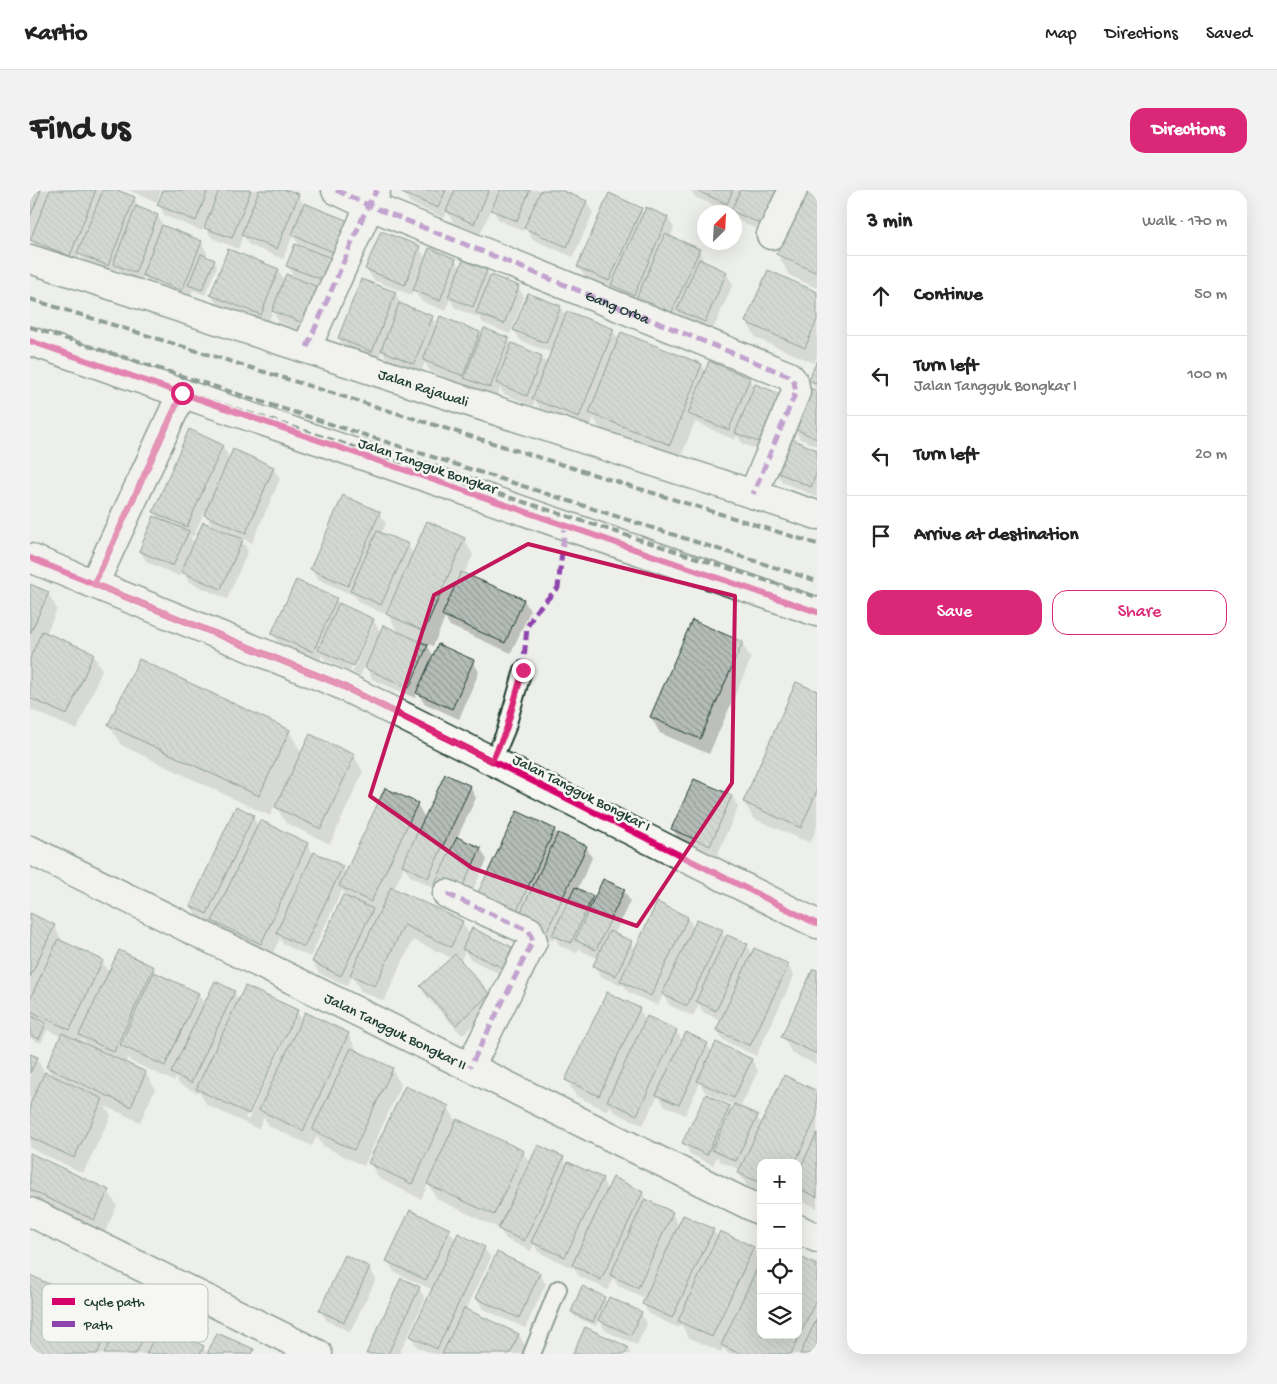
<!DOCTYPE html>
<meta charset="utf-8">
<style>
body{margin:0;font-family:"Gochi Hand",sans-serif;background:#f2f2f2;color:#222}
.controls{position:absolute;right:15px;bottom:15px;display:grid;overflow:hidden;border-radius:10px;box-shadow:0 5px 20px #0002}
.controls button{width:45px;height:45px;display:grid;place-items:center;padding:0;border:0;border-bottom:1px solid #e0e0e0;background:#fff;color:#222;font:25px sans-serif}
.compass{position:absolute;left:667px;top:15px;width:45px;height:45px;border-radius:50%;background:#fff;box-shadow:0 5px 20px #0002;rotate:24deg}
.stop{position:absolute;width:15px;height:15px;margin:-11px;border:4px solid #db2777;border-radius:50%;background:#fff}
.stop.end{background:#db2777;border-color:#fff;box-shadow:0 1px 5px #0008}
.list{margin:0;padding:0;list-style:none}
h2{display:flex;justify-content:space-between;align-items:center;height:65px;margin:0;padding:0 20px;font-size:21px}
h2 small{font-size:16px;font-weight:400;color:#767676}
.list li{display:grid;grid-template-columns:32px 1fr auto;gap:15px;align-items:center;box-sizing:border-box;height:80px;padding:0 20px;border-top:1px solid #e0e0e0}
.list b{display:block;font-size:19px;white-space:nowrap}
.list p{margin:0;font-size:16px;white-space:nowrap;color:#767676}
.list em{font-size:16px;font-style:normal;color:#767676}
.actions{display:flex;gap:10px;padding:15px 20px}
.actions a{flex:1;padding:11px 0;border:1px solid #db2777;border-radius:15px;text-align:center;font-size:18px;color:#db2777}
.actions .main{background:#db2777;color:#fff}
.icon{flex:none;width:28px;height:28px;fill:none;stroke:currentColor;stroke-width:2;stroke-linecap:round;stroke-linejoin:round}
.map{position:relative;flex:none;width:787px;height:1164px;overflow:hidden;border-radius:15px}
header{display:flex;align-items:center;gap:30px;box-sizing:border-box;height:70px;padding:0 25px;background:#fff;border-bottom:1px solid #e0e0e0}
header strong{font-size:24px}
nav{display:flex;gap:28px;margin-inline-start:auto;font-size:18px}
.intro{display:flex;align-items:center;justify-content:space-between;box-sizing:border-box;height:120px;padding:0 30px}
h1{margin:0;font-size:35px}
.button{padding:12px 22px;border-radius:15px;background:#db2777;color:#fff;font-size:18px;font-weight:700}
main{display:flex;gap:30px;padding:0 30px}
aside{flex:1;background:#fff;border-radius:15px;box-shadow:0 5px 20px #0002}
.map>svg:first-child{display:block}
.shadow{fill:#0003;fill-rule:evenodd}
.building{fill:url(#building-back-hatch);stroke:#1f3d34}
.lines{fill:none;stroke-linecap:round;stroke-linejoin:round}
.service-casing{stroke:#1f3d34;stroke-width:20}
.minor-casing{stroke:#1f3d34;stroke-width:31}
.tertiary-casing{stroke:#1f3d34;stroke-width:31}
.service{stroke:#f6f6f2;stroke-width:16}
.minor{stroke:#f6f6f2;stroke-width:28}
.tertiary{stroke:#f6f6f2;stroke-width:28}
.rail{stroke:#1f3d34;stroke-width:4;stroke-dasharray:8 4;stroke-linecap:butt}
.quiet{stroke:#8e44ad;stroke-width:5;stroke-dasharray:10 5;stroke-linecap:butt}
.cycleway-casing{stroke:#f6f6f2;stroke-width:9}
.cycleway{stroke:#d6006c;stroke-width:6}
.route{stroke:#db2777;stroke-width:6}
.marked{fill:none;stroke:#c2185b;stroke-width:4;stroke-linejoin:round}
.labels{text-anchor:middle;stroke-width:5;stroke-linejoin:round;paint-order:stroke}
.street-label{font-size:15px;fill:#1f3d34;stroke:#f6f6f2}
.key{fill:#f6f6f2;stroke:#b6beb9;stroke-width:1}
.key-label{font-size:14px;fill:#1f3d34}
</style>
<header>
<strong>Kartio</strong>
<nav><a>Map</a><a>Directions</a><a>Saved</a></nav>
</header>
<div class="intro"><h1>Find us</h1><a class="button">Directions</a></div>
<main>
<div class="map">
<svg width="787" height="1164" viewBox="0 0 787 1164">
<defs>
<pattern id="building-back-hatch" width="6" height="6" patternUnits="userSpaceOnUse" patternTransform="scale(1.25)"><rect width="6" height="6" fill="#b4bdb8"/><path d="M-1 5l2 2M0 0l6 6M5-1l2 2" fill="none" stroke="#929b96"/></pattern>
</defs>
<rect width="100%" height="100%" fill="#edefea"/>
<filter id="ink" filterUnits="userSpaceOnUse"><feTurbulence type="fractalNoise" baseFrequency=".02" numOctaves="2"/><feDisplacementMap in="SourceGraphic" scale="10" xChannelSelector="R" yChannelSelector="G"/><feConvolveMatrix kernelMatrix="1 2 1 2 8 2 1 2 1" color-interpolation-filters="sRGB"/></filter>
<g filter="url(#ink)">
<g class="shadow">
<polygon points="0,0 72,0 73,2 74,0 84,0 104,8 110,20 128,26 134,37 171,52 177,63 176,67 184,71 187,76 175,105 163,100 158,111 120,96 114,86 112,93 91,85 87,78 84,86 55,74 50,65 46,76 8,61 1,50 0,53"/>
<polygon points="98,0 131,0 127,12"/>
<polygon points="135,0 255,0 268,5 274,16 320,33 287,146 249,132 243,121 237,135 187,115 181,104 248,80 255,91 265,89 258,76 270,57 263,45 253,69 219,55 213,45 208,59 182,48 174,36 172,41 135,26 129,15"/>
<polygon points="375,0 469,0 470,2 471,0 528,0 556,12 563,23 543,67 502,49 495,37 493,41 469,30 462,18 450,44 423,32 417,21 414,28 380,13 374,3"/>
<polygon points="661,0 753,0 742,46 709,31 704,22 699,22 665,7"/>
<polygon points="778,0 787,0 787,98 759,85 748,64"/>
<polygon points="611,19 614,25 638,28 644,38 640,48 669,60 674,73 696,83 703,94 682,142 655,130 651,125 647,134 555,87 548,76"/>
<polygon points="389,57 396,70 425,70 431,79 457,81 461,88 488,97 494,107 480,144 453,133 450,128 425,118 420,109 416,121 391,111 384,99 381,105 343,90 337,79"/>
<polygon points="365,103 371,114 402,127 407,137 449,143 451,147 454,139 479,149 482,155 512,167 517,176 522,163 491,151 484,140 530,117 536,127 583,140 589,152 592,144 672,175 676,183 719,189 725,198 745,266 713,254 707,245 705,250 665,232 649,271 570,239 564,228 558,242 513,224 505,210 503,216 474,204 470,198 466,208 441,199 400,181 395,172 390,184 358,171 352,161 348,172 315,159 309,148"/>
<polygon points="787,103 787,166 784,173 726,148 717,132"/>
<polygon points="787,174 787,256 770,249 764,238 787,202 780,190"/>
<path d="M192 255 200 269 243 278 250 289 222 353 211 348 218 361 197 409 159 392 152 380 149 386 117 372 110 361 129 330 125 322ZM174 322 183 337 165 354 159 345 163 347Z"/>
<polygon points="787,262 787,307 752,292 746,281"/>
<path d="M349 323 356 334 351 344 378 355 384 366 434 349 443 365 434 384 494 410 500 421 481 463 420 436 415 428 403 456 396 453 404 467 443 471 449 482 429 529 394 513 387 502 385 508 342 489 335 475 330 486 295 470 292 465 289 472 249 455 243 444 306 409 309 415 343 430 351 443H369L359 426 328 412 325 406 288 389 281 379ZM340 435H343L323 482 320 481Z"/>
<polygon points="0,395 18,403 27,419 16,444 63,464 72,480 47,540 0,519"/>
<polygon points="712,453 721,469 679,564 630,543 621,527"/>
<polygon points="787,502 787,637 780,653 723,628 714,612"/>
<polygon points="79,535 259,541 272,564 324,566 333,582 300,654 256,633 245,615 240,626 91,555"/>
<polygon points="664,590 702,606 708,617 687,666 649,650 643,639"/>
<polygon points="440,597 446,608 427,648 451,659 457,670 435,716 411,705 405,695 404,698 380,686 374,676 364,700 432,732 440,745 482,758 488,768 479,788 440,769 435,761 430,772 459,804 466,815 432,845 397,807 391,796 422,768 383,750 354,811 331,801 322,786 317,796 289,783 283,772 317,709 312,700 280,767 253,754 250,748 240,769 193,747 184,732 183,734 167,726 161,716 223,626 228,636 277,654 283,663 312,677 316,684 387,614 395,628"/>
<polygon points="487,623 525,640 528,647 556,657 562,668 547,700 562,707 565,711 594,700 600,711 584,745 601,752 605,760 627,714 658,728 664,739 692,741 696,749 717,755 722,765 758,775 764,786 726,866 693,850 687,839 691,831 673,822 669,814 663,826 639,815 633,804 628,816 598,802 593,794 592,796 570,786 564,775 567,768 552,761 550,757 547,763 530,756 525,747 523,751 495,738 455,727"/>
<path d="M0 725 24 736 33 752 72 771 80 784 123 778 127 785 168 804 175 815 204 802 209 811 267 821 272 830 318 844 327 860 326 862 362 879 371 895 334 976 293 956 287 946 282 956 239 936 234 927 228 939 177 915 169 901 168 903 149 894 146 888 144 891 100 871 98 867 95 874 116 883 125 899 110 932 75 916 81 926 53 983 0 958V865L7 868 15 883 23 887 17 877 32 847 17 840 11 853 0 848ZM262 829H265L218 930 215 929ZM52 848 57 856 50 853Z"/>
<polygon points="787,782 787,875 762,863 753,847"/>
<polygon points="609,819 616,831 646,841 653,852 677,854 682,863 686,853 722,870 728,881 710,918 727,926 732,935 787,902 787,1018 773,1012 768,1003 768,973 731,973 731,1004 719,999 709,983 710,980 690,971 687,966 683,975 660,964 654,953 699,917 702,921 705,916 675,902 670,893 655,925 634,915 628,905 613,935 584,922 580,915 578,921 546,906 537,890"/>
<polygon points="418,917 427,933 493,962 500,974 533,968 538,976 572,989 578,1000 612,1002 617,1011 642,1023 649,1036 683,1040 688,1048 723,1058 731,1072 731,1145 768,1145 787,1077 787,1164 698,1164 693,1157 691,1162 658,1147 651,1134 649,1138 619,1124 613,1113 615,1108 588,1096 583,1088 578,1100 549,1086 543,1075 542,1078 508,1062 504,1054 501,1061 476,1049 470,1039 407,1009 398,994 391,1009 349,988 340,973"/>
<polygon points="0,964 78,1000 87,1016 73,1046 0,1011"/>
<polygon points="419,1040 426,1051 454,1058 461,1068 436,1120 489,1145 498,1161 496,1164 403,1164 387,1157 381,1146 403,1100 364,1082 358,1071"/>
<polygon points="339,1078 346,1089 320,1142 297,1131 291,1120"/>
<polygon points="509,1084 516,1094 495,1138 453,1119 447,1108"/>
<polygon points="0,1087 84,1126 89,1135 120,1132 127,1144 173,1157 177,1164 0,1164"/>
<polygon points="371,1089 389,1098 395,1109 369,1164 337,1164"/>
<polygon points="574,1108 577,1113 611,1123 617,1134 607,1155 576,1141 569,1130 566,1136 545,1127 542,1121"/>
<polygon points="597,1158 601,1164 544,1164"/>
</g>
<g class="building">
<polygon points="0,0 11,0 0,27"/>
<polygon points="20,0 66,0 40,66 0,50"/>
<polygon points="73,0 87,0 105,7 78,76 47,63"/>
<polygon points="133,0 178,0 166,31 127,15"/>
<polygon points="189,0 221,0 202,48 174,38"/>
<polygon points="229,0 258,0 269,4 247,59 211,45"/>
<polygon points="373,0 416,0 408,18 372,3"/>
<polygon points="425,0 459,0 444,34 416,21"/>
<polygon points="470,0 500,0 487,31 461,20"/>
<polygon points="511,0 531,0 557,11 537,57 494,38"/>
<polygon points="665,0 703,0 697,14"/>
<polygon points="710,0 752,0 736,36 701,21"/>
<polygon points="776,0 787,0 787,83 746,64"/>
<polygon points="579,3 612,18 579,91 547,77"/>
<polygon points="274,13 321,32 308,64 262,45"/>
<polygon points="106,16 128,25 105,83 83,74"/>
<polygon points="616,17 638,27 604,105 581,95"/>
<polygon points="132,35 172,51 152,101 112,85"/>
<polygon points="351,41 390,56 375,95 335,79"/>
<polygon points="635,44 670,59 641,124 606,109"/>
<polygon points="265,54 304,69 296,91 256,76"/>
<polygon points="399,58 426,69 410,111 383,100"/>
<polygon points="198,59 249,79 231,125 180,105"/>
<polygon points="171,64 185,70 172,100 158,95"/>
<polygon points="669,69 697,82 675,132 647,120"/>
<polygon points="433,70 457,80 443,117 418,107"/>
<polygon points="738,80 787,102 787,130 775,158 715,132"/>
<polygon points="256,84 295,100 281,136 242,121"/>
<polygon points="461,85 489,96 474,134 446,123"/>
<polygon points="331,89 366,102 342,162 308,148"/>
<polygon points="498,103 531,116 516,153 483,140"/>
<polygon points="369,113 403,126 384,174 351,160"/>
<polygon points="537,121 584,139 549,227 502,209"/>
<polygon points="410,126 450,142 433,186 393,170"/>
<polygon points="454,138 479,148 460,198 434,188"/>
<polygon points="591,142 672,174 640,255 559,223"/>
<polygon points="482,153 512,166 497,206 466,193"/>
<polygon points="679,171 720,188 699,240 658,224"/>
<polygon points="787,171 787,194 778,190"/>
<polygon points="725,194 758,207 739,256 705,243"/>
<polygon points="780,198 787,201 787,249 763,238"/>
<polygon points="159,239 193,255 157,337 123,322"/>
<polygon points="759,248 787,260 787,282 781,297 744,281"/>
<polygon points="203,259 244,277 216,343 174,325"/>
<polygon points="313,305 350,322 318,396 280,379"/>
<polygon points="124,326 159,341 143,376 109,361"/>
<polygon points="397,331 435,348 394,441 356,424"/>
<polygon points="173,332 213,349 191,399 151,382"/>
<polygon points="347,341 379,354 351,415 320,401"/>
<polygon points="431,382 494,409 475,453 412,425"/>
<polygon points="266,390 307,408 283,462 241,444"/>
<polygon points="0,394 19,402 0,444"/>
<polygon points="309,413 344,429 324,476 288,460"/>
<polygon points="662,430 713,452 670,549 620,527"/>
<polygon points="353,435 398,455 379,498 335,478"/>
<polygon points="12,441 64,463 37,525 0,508 0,468"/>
<polygon points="408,454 444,470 422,519 386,503"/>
<polygon points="109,469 260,540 229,606 78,535"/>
<polygon points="766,492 787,501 787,601 771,638 713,612"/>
<polygon points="280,544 325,565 291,639 245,617"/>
<polygon points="415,584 441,596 398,688 372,675"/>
<polygon points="664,589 702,605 680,656 641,639"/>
<polygon points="355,598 388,613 341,712 309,696"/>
<polygon points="206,616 224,625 177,724 160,716"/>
<polygon points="487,621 525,639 483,729 444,711"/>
<polygon points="230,630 278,653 231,754 182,731"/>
<polygon points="528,643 557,656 517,741 488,728"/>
<polygon points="427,647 451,658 428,706 404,695"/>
<polygon points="284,662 313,676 274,757 246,743"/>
<polygon points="573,689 595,699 566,760 545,750"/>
<polygon points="361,697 433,731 421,757 374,735 345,796 320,785"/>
<polygon points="545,697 563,706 541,753 522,745"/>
<polygon points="313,705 343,719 311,786 282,772"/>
<polygon points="627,712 658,727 621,806 590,791"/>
<polygon points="0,723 25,735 0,787"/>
<polygon points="667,729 693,740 657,816 632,804"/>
<polygon points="442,738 482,757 473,778 432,759"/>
<polygon points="579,741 602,751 586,786 563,776"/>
<polygon points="697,745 718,754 686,821 666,811"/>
<polygon points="28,749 73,770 40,840 0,821 0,809"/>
<polygon points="724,758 759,774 720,856 686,840"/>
<polygon points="89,760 124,777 84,862 49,845"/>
<polygon points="425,764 460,804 426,835 390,796"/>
<polygon points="783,779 787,780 787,864 751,847"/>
<polygon points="124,782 169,803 135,876 90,855"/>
<polygon points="185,791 205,801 161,893 141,883"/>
<polygon points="215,796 268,820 219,924 166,899"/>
<polygon points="577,802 610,818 569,906 535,890"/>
<polygon points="275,822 319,843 273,941 229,920"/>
<polygon points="0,825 16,833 9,849 0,845"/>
<polygon points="617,826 647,840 607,925 577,911"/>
<polygon points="656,842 678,853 649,915 626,905"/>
<polygon points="32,843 116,882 101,917 16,877"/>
<polygon points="686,852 722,869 704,908 667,891"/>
<polygon points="321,858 363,878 324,960 282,940"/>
<polygon points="0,864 8,867 0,883"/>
<polygon points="15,882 73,909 44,968 0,947 0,914"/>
<polygon points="754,885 787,901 787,926 765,973 731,973 731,993 708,983"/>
<polygon points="375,896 419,916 382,994 338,973"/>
<polygon points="676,904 700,916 677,965 652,953"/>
<polygon points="704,914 728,925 706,971 682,960"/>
<polygon points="427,929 494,961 464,1025 397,994"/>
<polygon points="787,943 787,1007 768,998 768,983"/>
<polygon points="508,955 534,967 494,1051 468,1039"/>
<polygon points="0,963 79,1000 64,1030 0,1000"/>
<polygon points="538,972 573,988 535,1067 501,1052"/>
<polygon points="583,987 613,1002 571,1090 542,1075"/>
<polygon points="615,1009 643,1022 608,1098 580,1085"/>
<polygon points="380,1020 420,1039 396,1090 356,1071"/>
<polygon points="653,1025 684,1039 642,1128 612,1114"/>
<polygon points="690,1041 724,1057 682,1147 648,1131"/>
<polygon points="428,1043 455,1057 407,1159 380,1146"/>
<polygon points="467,1062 510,1083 489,1128 445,1108"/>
<polygon points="315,1065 340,1077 314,1132 289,1121"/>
<polygon points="768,1066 787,1075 787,1108 761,1164 710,1164 691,1155 731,1070 731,1145 768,1145"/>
<polygon points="0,1085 85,1125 67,1164 0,1164"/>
<polygon points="371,1088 390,1097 358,1164 336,1164"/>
<polygon points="552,1096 575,1107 563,1132 541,1122"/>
<polygon points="579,1107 612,1122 601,1145 568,1130"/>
<polygon points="434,1118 489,1144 480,1164 412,1164"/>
<polygon points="95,1119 121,1131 106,1164 74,1164"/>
<polygon points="787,1128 787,1164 770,1164"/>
<polygon points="130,1135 174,1156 170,1164 116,1164"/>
<polygon points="555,1137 598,1157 595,1164 543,1164"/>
<polygon points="187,1143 224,1159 222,1164 177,1164"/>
</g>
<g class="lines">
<defs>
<g id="service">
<polyline points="463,571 476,540 493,480"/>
<polyline points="502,1164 528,1099"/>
</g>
<g id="minor">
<path id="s1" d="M306 0 338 15 759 186 764 192 766 202 727 295"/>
<polyline points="741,45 763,0"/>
<path id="s2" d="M0 69 787 325"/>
<polyline points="0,151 787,422"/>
<polyline points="277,157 346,1"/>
<polyline points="0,368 309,494 787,734"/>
<polyline points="64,394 152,203"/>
<path id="s3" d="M0 660 731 1021"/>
<polyline points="417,704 499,741 503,751 440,877"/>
<polyline points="768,1039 787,1048"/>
</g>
<polyline id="tertiary" points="0,1022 288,1164"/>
</defs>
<use href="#service" class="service-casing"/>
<use href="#minor" class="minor-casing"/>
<use href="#tertiary" class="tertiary-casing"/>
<use href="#service" class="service"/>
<use href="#minor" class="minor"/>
<use href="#tertiary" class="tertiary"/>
<g class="rail">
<polyline points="0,109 787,354"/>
<polyline points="0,137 787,391"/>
<polyline points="0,152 787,407"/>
</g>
<g class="quiet">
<polyline points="306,0 338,15 759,186 764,192 766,202 723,304"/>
<polyline points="277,157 338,15 347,0"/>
<polyline points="64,394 152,203"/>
<polyline points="493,480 497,437 506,421 528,398 535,335"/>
<polyline points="417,704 499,741 503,751 440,877"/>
</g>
<defs>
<g id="cycleway">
<polyline points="0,151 787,422"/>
<polyline points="0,368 309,494 787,734"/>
</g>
</defs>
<use href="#cycleway" class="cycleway-casing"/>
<use href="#cycleway" class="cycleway"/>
</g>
</g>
<g class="lines" filter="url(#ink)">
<polyline class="route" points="152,203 64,394 308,494 462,571 476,540 493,480"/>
</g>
<path d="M0 0H787V1164H0ZM498 354 705 406 702 593 607 736 442 678 340 606 404 405Z" fill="#edefea" fill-opacity=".55" fill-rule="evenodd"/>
<path class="marked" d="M498 354 705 406 702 593 607 736 442 678 340 606 404 405Z"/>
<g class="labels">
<g class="street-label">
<text dy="5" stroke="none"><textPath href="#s1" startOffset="305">Gang Orba</textPath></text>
<text dy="5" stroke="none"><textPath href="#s2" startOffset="414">Jalan Rajawali</textPath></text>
<text transform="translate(398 275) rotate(19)" y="5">Jalan Tangguk Bongkar</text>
<text transform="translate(552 602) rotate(27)" y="5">Jalan Tangguk Bongkar I</text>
<text dy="5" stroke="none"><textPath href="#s3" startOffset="408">Jalan Tangguk Bongkar II</textPath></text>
</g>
</g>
<rect x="12" y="1094" width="166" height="58" rx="8" class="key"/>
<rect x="22" y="1108" width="23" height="7" fill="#d6006c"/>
<rect x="22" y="1131" width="23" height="6" fill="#8e44ad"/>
<g class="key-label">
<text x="54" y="1116">Cycle path</text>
<text x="54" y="1139">Path</text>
</g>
</svg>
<div class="controls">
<button>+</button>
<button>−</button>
<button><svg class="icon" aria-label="locate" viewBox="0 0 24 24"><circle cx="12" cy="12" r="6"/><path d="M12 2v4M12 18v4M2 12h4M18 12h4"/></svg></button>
<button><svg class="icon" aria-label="layers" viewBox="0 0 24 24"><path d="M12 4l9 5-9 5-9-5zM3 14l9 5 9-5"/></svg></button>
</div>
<svg class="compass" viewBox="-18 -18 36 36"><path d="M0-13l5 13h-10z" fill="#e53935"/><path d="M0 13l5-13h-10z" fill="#767676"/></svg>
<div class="stop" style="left:152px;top:203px"></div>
<div class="stop end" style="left:493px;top:480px"></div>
</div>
<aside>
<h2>3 min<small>Walk · 170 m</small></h2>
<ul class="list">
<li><svg class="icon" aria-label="ahead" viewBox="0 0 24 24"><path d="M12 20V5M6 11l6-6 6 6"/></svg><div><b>Continue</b></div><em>50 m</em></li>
<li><svg class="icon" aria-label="left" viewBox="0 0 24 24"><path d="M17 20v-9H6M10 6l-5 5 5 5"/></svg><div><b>Turn left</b><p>Jalan Tangguk Bongkar I</p></div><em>100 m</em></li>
<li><svg class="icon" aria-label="left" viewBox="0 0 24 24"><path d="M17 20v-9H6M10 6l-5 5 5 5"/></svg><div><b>Turn left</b></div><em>20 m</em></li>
<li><svg class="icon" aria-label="arrive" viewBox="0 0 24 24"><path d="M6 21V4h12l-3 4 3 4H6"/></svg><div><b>Arrive at destination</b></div></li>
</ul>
<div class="actions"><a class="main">Save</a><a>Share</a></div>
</aside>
</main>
